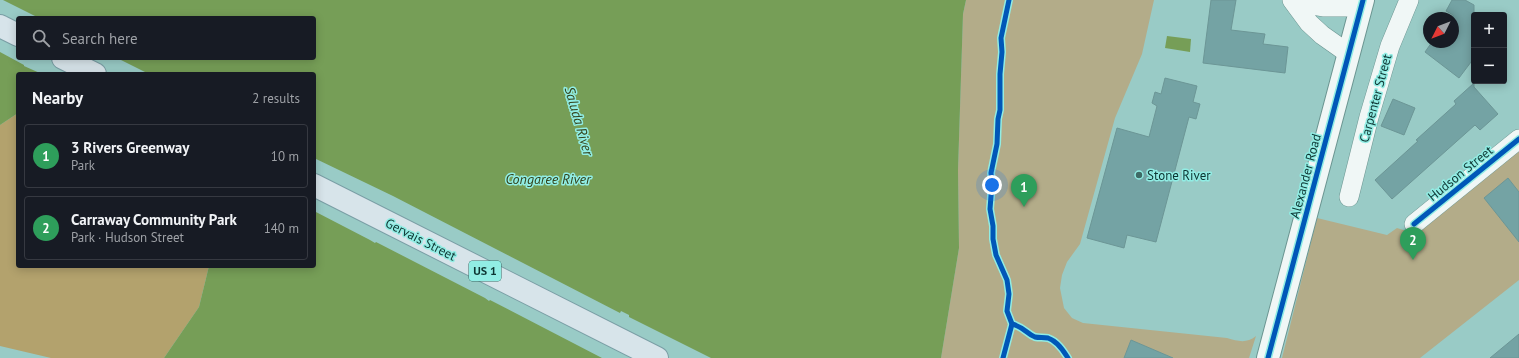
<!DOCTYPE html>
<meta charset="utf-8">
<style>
body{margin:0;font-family:"PT Sans",sans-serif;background:#20242c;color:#f1f3f6}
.controls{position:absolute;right:12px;top:12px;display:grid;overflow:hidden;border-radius:4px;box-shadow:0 2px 10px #0003}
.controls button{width:36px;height:36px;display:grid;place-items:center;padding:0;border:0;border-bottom:1px solid #363941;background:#171b24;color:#f1f3f6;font:20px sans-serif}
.compass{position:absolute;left:1423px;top:12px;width:36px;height:36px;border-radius:50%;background:#171b24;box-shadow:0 2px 10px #0003;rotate:228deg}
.you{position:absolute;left:992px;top:185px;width:14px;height:14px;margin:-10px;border:3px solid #fff;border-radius:50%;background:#1a73e8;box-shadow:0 0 0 6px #1a73e833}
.badge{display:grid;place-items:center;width:26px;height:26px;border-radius:50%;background:#db2777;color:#fff;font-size:13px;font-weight:700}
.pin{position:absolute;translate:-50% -33px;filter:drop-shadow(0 1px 2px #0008)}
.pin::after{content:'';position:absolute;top:21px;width:14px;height:12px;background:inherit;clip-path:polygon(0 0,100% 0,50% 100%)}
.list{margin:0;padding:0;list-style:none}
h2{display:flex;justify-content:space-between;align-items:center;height:52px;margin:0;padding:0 16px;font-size:17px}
h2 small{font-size:13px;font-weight:400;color:#9ea1a6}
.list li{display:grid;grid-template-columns:26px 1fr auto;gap:12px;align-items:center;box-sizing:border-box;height:64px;margin:0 8px 8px;padding:0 8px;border:1px solid #363941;border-radius:4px}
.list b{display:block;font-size:15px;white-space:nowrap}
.list p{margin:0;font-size:13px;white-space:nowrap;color:#9ea1a6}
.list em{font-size:13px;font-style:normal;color:#9ea1a6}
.icon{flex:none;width:22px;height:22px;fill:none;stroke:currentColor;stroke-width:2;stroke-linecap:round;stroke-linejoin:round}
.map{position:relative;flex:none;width:1519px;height:358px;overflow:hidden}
.search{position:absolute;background:#171b24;box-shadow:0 2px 10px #0003;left:16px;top:16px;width:300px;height:44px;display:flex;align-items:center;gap:10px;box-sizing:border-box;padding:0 14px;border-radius:4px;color:#9ea1a6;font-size:15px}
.panel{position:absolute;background:#171b24;box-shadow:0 2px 10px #0003;left:16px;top:72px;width:300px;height:196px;border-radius:4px}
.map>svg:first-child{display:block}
.green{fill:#b3ac89}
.forest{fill:#b3a26d}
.water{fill:#769e57;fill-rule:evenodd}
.pier{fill:#99cbc6}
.building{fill:#74a3a4;stroke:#6c9696}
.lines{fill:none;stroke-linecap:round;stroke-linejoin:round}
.street-casing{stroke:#6b9591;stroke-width:20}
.secondary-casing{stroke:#6b9591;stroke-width:24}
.primary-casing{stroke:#7a9ea5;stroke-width:24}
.street{stroke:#f0f7f6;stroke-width:19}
.secondary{stroke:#f0f7f6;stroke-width:22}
.primary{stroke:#d7e4ea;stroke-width:22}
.cycleway-casing{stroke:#91ede4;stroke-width:8}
.cycleway{stroke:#0057b8;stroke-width:5}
.poi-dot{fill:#3e6a66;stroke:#91ede4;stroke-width:1.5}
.labels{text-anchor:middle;stroke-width:3;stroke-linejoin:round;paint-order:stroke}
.shield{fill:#91ede4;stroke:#356c67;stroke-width:1}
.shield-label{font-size:12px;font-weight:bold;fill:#0d3532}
.street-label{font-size:13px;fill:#0d3532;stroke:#91ede4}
.poi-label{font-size:13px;fill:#0d3532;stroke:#91ede4;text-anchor:start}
.water-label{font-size:14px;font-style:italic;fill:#33431b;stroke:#91ede4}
</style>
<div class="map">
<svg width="1519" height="358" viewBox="0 0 1519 358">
<rect width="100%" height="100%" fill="#99cbc6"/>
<g class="green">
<path d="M966 0H1154L1142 54 1115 118 1080 244 1067 262 1062 275 1060 288 1064 308 1072 318 1083 323 1227 338C1238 341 1246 344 1256 336L1249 358H941L959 248 958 170 963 14Z"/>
<polygon points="1519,151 1519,280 1420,358 1282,358 1317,218 1387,235 1397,228 1416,234"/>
</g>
<polygon class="forest" points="18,113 18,266 209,266 199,307 164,358 51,358 0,346 0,125"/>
<g class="water">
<path d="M0 0H966L963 14 958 170 959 248 941 358H164L199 307 209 266H314V74H18V113L0 125ZM18 18H314V58H18Z"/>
<polygon points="1167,36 1191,39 1190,52 1165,48"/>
</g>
<g class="pier">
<polygon points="0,0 3,0 39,18 18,18 18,58 117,58 149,74 42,74 24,66 24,65 0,52"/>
<polygon points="314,158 393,196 620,313 621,311 629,315 629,317 711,358 602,358 490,300 489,301 485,298 376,242 375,243 370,240 314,211"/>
</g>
<g class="building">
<polygon points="1211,0 1236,0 1231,30 1265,34 1263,44 1288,47 1285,73 1203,63"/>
<polygon points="1452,0 1465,0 1474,5 1474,58 1459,78 1425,52 1432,42 1453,42 1453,15 1446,11"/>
<polygon points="1165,78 1197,86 1193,102 1200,104 1196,119 1189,117 1156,242 1127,235 1124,248 1087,238 1117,128 1149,137 1157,106 1152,103 1155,92 1161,94"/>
<polygon points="1474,83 1474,87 1498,114 1480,130 1475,125 1392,199 1375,180 1418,141 1416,140 1456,104 1454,101"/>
<polygon points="1393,99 1415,108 1404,135 1381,126"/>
<polygon points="1508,178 1519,192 1519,242 1484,198"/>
<polygon points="1519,334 1519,358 1490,358"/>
<polygon points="1131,340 1173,358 1124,358"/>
</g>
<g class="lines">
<defs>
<g id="street">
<polyline points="1292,0 1309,23 1322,35 1349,54"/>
<polyline points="1294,2 1323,7 1362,7"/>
<polyline points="1349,197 1369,117 1390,46 1409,0"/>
<polyline points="1414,224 1519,139"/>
</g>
<polyline id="secondary" points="1268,358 1363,0"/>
<g id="primary">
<polyline points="0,26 18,35"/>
<polyline points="63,58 95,74"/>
<polyline points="314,185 657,358"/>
</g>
</defs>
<use href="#street" class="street-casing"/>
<use href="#secondary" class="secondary-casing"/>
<use href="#primary" class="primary-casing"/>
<use href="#street" class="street"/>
<use href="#secondary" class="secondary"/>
<use href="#primary" class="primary"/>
<defs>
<g id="cycleway">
<polyline points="1414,224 1519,139"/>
<path d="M1012 324C1024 327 1027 334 1035 337 1039 338 1044 337 1048 338 1057 341 1063 350 1068 358"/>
<polyline points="1003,358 1012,324 1007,311 1009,294 1007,280 996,255 993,239 993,226 990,209 992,183 991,173 997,144 998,119 1000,110 1000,74 1002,52 1001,38 1009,0"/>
<polyline points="1268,358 1363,0"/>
</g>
</defs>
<use href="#cycleway" class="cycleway-casing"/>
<use href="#cycleway" class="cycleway"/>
</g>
<circle class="poi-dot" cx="1139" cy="175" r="4"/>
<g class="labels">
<rect class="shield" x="469" y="261" width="32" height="20" rx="3"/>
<g class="shield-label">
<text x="485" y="275">US 1</text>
</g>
<g class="street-label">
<text transform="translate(1375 98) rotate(-75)" y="5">Carpenter Street</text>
<text transform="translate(1460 173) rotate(-39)" y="5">Hudson Street</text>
<text transform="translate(1305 176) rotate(-75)" y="5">Alexander Road</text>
<text transform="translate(421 239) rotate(27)" y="5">Gervais Street</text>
</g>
<g class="poi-label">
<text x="1147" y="180">Stone River</text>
</g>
<g class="water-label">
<text transform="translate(579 121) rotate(74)" y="5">Saluda River</text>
<text x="548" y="184">Congaree River</text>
</g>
</g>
</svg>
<div class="controls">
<button>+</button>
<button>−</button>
</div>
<svg class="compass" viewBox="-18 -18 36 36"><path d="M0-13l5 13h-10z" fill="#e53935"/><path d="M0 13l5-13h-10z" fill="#9ea1a6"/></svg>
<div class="you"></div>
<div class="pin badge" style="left:1024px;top:207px;background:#2e9e5b">1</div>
<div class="pin badge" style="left:1413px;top:260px;background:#2e9e5b">2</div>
<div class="search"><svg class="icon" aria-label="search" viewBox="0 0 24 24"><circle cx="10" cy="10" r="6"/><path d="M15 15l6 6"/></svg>Search here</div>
<section class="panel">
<h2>Nearby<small>2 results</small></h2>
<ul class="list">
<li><span class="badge" style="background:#2e9e5b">1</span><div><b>3 Rivers Greenway</b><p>Park</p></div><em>10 m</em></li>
<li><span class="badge" style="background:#2e9e5b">2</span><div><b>Carraway Community Park</b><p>Park · Hudson Street</p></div><em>140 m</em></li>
</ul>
</section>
</div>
